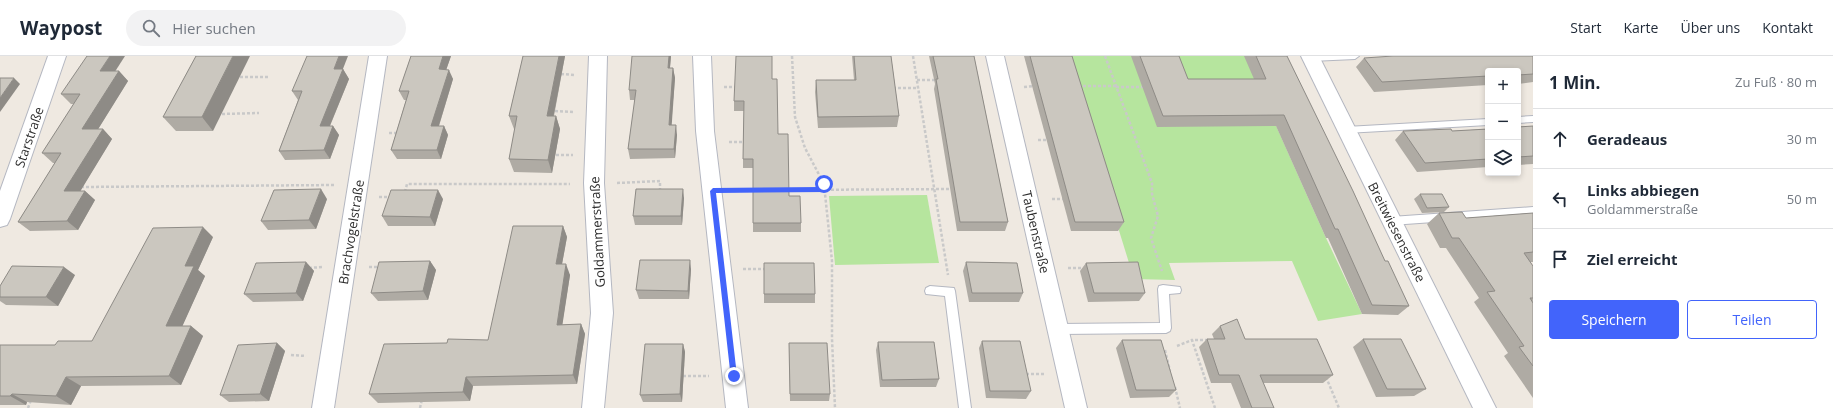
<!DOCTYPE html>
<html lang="de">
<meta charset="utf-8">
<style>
body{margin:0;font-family:"Open Sans",sans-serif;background:#f2f2f3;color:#1f2937}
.controls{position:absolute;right:12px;top:12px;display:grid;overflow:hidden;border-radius:4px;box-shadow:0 2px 6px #0003}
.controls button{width:36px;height:36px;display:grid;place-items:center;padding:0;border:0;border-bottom:1px solid #e0e1e3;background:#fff;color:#1f2937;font:20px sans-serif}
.stop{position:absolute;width:12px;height:12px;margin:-9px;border:3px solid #4264fb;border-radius:50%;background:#fff}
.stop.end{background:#4264fb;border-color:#fff;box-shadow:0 1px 4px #0008}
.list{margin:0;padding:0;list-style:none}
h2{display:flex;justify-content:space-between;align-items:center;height:52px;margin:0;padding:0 16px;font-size:17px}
h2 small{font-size:13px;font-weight:400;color:#747a83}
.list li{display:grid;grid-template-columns:26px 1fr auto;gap:12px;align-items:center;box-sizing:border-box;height:60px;padding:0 16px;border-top:1px solid #e0e1e3}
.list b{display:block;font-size:15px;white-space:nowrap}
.list p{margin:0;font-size:13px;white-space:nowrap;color:#747a83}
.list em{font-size:13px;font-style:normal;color:#747a83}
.actions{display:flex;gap:8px;padding:12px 16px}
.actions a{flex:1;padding:9px 0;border:1px solid #4264fb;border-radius:4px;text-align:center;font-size:14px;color:#4264fb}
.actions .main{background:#4264fb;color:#fff}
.icon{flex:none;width:22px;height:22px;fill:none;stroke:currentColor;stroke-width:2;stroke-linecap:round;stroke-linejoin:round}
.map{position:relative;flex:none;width:1533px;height:352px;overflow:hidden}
header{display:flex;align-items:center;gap:24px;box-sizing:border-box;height:56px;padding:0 20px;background:#fff;border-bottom:1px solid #e0e1e3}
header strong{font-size:19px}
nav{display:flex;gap:22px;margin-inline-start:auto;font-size:14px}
.search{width:280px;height:36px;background:#f2f2f3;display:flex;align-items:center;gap:10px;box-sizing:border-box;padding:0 14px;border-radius:22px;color:#747a83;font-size:15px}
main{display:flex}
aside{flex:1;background:#fff}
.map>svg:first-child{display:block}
.green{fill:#b6e59e}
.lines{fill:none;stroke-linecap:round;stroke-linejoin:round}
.service-casing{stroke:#b4b7c1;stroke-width:2}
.minor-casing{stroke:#b4b7c1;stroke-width:2}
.path{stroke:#c9c9c9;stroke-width:2.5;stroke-dasharray:3 2;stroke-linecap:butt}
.service{fill:#fff;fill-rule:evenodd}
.minor{fill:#fff;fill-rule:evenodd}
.wall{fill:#afaba4}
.shaded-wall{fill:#8e8b86}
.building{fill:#cbc7bf;stroke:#8e8b86}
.route{fill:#4264fb}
.labels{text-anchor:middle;stroke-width:3.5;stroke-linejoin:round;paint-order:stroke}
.street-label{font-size:13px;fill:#2e2e2e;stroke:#fff}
</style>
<header>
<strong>Waypost</strong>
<div class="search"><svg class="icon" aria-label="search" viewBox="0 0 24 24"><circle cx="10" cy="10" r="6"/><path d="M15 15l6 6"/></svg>Hier suchen</div>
<nav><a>Start</a><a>Karte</a><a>Über uns</a><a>Kontakt</a></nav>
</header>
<main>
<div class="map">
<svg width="1533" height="352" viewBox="0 0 1533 352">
<rect width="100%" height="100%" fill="#efe9e1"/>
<g class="green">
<polygon points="1065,0 1245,0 1326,182 1362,258 1318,265 1292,205 1169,207 1175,224 1134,223"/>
<polygon points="927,139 939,207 835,209 829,140"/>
</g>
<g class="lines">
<defs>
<g id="service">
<polygon points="1308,0 1359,0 1355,3 1311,5 1308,4"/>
<polygon points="1533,60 1533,66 1518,67 1518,61"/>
<polygon points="1488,63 1488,69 1346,77 1341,74 1346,71"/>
<polygon points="1533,151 1533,159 1391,169 1387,168 1386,165 1387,162 1391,161"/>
<polygon points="1163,229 1180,231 1181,234 1180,237 1169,238 1171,272 1170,275 1166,277 1059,278 1055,276 1054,273 1055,270 1059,268 1160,267 1158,233 1159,230"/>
<polygon points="930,230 954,232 955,235 971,352 959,352 945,240 926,238 925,235 926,232"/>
</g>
<g id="minor">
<polygon points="48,0 66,0 10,163 7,169 0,171 0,135"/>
<polygon points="369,0 387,0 334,352 312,352"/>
<polygon points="589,0 607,0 604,127 613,257 604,352 582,352 591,257 584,127"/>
<polygon points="693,0 711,0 714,75 748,352 726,352 696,75"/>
<polygon points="986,0 1004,0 1087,352 1065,352"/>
<polygon points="1301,0 1319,0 1496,352 1473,352"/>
</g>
</defs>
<use href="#service" class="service-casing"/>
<use href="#minor" class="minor-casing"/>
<g class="path">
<polyline points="792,0 795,61 805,92 824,128 832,205 832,283 835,352"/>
<polyline points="913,0 948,219"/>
<polyline points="1105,0 1152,127 1152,138 1158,160 1151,182 1162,215"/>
<polyline points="561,18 575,19"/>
<polyline points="240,21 270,21"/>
<polyline points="917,24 937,24"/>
<polyline points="1078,30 1116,30"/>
<polyline points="724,31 737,31"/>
<polyline points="1024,31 1035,30"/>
<polyline points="1116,31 1144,31"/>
<polyline points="893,32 918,32"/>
<polyline points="555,55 574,56"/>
<polyline points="222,58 259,57"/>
<polyline points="389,77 400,77"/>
<polyline points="1038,84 1049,84"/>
<polyline points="729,86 746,86"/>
<polyline points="556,99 573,99"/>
<polyline points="617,127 660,125 660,136"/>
<polyline points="81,131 336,129"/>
<polyline points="786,134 953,133"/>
<polyline points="734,135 755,134"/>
<polyline points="405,136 407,128 570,128"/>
<polyline points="379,141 392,141"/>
<polyline points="1052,143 1065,143"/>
<polyline points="369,211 380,211"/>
<polyline points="309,212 322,211"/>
<polyline points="1068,212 1085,212"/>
<polyline points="743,213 766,213"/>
<polyline points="1208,284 1192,284 1215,352"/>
<polyline points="1177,290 1192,284"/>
<polyline points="1165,294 1170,315"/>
<polyline points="291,299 306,300"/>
<polyline points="1026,318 1045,318"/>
<polyline points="683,320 709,320"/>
<polyline points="1326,321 1339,352"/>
<polyline points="1175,331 1180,352"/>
<polyline points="28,352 31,344"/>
<polyline points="420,352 422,343"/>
</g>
<use href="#service" class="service"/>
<use href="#minor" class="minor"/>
</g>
<g class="wall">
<polygon points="196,0 213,75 176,75 163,61"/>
<polygon points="411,0 451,0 446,14 453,23 439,70 444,70 448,79 441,103 397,103 391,94 406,44 404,44 399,35"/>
<polygon points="523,0 565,0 554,60 556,60 560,73 552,117 514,116 509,103 515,73 514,73 509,60"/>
<polygon points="671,0 670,12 673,12 675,22 671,69 677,79 675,102 630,103 628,93 635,44 630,44 629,34"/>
<polygon points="852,0 891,0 899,60 897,71 818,72 815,36 816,24 854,24"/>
<polygon points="929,0 974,0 1008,166 1005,175 957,175 934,33 935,28"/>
<polygon points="1024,0 1072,0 1124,166 1118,175 1071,175"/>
<polygon points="1131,0 1179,0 1188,23 1254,23 1244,0 1287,0 1385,205 1409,250 1398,259 1362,258 1328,182 1326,182 1276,70 1157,71"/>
<polygon points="1533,0 1533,26 1518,28 1518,15 1488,15 1488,29 1374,36 1356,11 1364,2"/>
<polygon points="343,13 349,23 330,70 333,70 339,79 330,103 285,104 279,95 298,44 292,35"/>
<polygon points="115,15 119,15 128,25 98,73 103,73 112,83 80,135 85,135 95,144 78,174 30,175 18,166 55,107 53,107 42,97 74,48 71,48 61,38"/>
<polygon points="772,23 778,78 789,140 801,167 801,176 753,176 753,112 743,112 743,103 744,55 734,55 734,45"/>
<polygon points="1533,70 1533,108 1518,109 1518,71"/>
<polygon points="1488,73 1488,111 1417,116 1395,84 1403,75 1452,75"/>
<polygon points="1420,138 1449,151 1444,156 1422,157 1414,143"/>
<polygon points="684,142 682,169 635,169 633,160"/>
<polygon points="327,143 316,173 268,174 261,165"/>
<polygon points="443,143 435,170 388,170 382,160"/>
<polygon points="1439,157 1466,162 1533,157 1533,206 1530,206 1533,210 1533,342 1504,300 1508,297 1474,246 1479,242 1446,192 1440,192 1427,168"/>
<polygon points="563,170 567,181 562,208 570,219 562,269 581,268 585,278 577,328 473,330 470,345 378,347 369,338 447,287 488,284"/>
<polygon points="213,181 198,214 205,220 182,270 191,270 203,280 181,329 81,330 71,349 27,346 26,349 0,349 0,289 55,289 92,285"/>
<polygon points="430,205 436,214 428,244 378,245 371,237"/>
<polygon points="306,206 314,215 303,245 253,246 244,238"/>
<polygon points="966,206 1023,237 1019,246 969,246 963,215"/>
<polygon points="764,207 815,238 815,247 764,247"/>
<polygon points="1086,207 1145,237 1139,245 1088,246 1080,215"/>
<polygon points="691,213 689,243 639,243 636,234"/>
<polygon points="75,219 58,250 6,249 0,245 0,230"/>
<polygon points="1220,270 1245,283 1333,319 1323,327 1263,327 1274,352 1241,352 1231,327 1211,327 1199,291 1207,283 1214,283 1212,278"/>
<polygon points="1363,283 1426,333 1414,340 1376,341 1353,291"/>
<polygon points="1122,284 1176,334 1169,341 1130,342 1116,292"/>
<polygon points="982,285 1031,335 1026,343 986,342 979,292"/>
<polygon points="878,286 939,323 936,331 880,331 876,294"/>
<polygon points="277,287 285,295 269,345 229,346 220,339"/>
<polygon points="789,287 830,338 829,345 790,345 789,295"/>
<polygon points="683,288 685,296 682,346 643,346 640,339"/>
</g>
<g class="shaded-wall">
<polygon points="110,0 125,0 109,25 100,15"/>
<polygon points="233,0 250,0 213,75 202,61"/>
<polygon points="339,0 348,0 339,23 334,13"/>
<polygon points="443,0 451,0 443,23 439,13"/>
<polygon points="559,0 565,0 551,73 547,60"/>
<polygon points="669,0 671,0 669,22 668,12"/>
<polygon points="673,12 675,22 671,79 669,69"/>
<polygon points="343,13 349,23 326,79 320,70"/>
<polygon points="449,14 453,23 436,79 431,70"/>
<polygon points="119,15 128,25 92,83 82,73"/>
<polygon points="14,22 20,28 0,56 0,42"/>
<polygon points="556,60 560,73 552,117 548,104"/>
<polygon points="676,69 677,79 675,102 674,93"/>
<polygon points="333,70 339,79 330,103 324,94"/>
<polygon points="444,70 448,79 441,103 437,94"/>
<polygon points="103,73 112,83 75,144 64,135"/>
<polygon points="321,133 327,143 316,173 309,164"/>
<polygon points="683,133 684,142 682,169 681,160"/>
<polygon points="438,134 443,143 435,170 430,161"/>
<polygon points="85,135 95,144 78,174 67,165"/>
<polygon points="563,170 567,181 560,219 556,208"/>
<polygon points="203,171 213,181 198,214 205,220 178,280 166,270 185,210"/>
<polygon points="690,204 691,213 689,243 688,235"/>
<polygon points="430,205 436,214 428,244 423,235"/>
<polygon points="306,206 314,215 303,245 296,237"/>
<polygon points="566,208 570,219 561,278 557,269"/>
<polygon points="64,211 75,219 58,250 46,241"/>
<polygon points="581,268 585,278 577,328 573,319"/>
<polygon points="191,270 203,280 181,329 169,320"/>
<polygon points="277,287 285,295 269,345 260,338"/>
<polygon points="683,288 685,296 682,346 680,338"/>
<polygon points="66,321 81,330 71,349 56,340"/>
<polygon points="466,321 473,330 470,345 463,336"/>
<polygon points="12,338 27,346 26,349 10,340"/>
</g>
<g class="building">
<polygon points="87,0 110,0 100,15 119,15 82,73 103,73 64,135 85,135 67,165 18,166 61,97 42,97 80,38 61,38"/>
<polygon points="196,0 233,0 202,61 163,61"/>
<polygon points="307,0 339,0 334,13 343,13 320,70 333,70 324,94 279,95 302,35 292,35"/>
<polygon points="411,0 443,0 439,13 449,14 431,70 444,70 437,94 391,94 409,35 399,35"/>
<polygon points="523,0 559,0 547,60 556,60 548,104 509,103 517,60 509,60"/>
<polygon points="632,0 669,0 668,12 673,12 669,69 676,69 674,93 628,93 636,34 629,34"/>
<polygon points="736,0 772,0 772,23 777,23 778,78 788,78 789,140 800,140 801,167 753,167 753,103 743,103 744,45 734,45"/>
<polygon points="854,0 891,0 899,60 818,61 816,24 856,24"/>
<polygon points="933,0 974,0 1008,166 960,166 936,23 938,23"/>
<polygon points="1030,0 1072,0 1124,166 1075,166"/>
<polygon points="1140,0 1179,0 1188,23 1266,23 1256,0 1287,0 1353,135 1385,205 1388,205 1409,250 1372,249 1338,173 1335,173 1284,59 1163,60"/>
<polygon points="1393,0 1533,0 1533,18 1518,19 1518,15 1488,15 1488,20 1382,26 1364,2"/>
<polygon points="0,22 14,22 0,42"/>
<polygon points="1533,70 1533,100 1518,101 1518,71"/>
<polygon points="1451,73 1452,75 1488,73 1488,103 1425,107 1403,75"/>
<polygon points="321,133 309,164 261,165 274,134"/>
<polygon points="636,133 683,133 681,160 633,160"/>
<polygon points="391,134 438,134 430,161 382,160"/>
<polygon points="1420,138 1442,138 1449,151 1427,152"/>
<polygon points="1462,156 1466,162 1533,157 1533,196 1524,197 1533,210 1533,242 1530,242 1533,247 1533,310 1519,291 1524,290 1487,236 1495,235 1459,182 1452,182 1439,157"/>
<polygon points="513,170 563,170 556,208 566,208 557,269 581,268 573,319 466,321 463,336 369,338 384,288 447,287 448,283 488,284"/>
<polygon points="203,171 185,210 194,210 166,270 191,270 169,320 66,321 56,340 12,338 10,340 0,340 0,289 55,289 58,285 92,285 153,172"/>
<polygon points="640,204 690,204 688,235 636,234"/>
<polygon points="430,205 423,235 371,237 379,206"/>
<polygon points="306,206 296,237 244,238 256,207"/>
<polygon points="966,206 1017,207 1023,237 972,237"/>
<polygon points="1138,206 1145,237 1094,237 1086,207"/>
<polygon points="764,207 814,207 815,238 764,238"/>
<polygon points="12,210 64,211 46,241 0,241 0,230"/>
<polygon points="1237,263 1245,283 1317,283 1333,319 1260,319 1274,352 1252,352 1239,319 1219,319 1207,283 1225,283 1220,270"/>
<polygon points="1363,283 1401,283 1426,333 1387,333"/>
<polygon points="1122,284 1161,284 1176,334 1136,334"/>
<polygon points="982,285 1020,285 1031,335 990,335"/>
<polygon points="878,286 934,286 939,323 882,324"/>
<polygon points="277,287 260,338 220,339 238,289"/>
<polygon points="789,287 827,287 830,338 790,338"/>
<polygon points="645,288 683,288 680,338 640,339"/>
</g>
<polygon class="route" points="824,125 828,128 828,134 825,136 716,137 737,320 736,323 731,323 710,135 713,132 822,131 821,128"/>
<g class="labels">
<g class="street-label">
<text transform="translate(29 81) rotate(-71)" y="5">Starstraße</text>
<text transform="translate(351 176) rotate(-81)" y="5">Brachvogelstraße</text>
<text transform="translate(597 176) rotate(-93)" y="5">Goldammerstraße</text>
<text transform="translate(1036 176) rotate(77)" y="5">Taubenstraße</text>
<text transform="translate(1397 176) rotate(63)" y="5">Breitwiesenstraße</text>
</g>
</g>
</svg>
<div class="controls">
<button>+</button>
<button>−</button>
<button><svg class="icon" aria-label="layers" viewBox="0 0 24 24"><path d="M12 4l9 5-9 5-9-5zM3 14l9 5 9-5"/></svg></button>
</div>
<div class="stop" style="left:824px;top:128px"></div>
<div class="stop end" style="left:734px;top:320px"></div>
</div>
<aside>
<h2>1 Min.<small>Zu Fuß · 80 m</small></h2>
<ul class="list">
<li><svg class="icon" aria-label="ahead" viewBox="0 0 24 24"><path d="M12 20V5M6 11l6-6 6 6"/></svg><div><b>Geradeaus</b></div><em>30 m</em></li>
<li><svg class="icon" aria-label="left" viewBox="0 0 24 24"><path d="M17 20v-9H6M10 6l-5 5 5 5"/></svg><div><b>Links abbiegen</b><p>Goldammerstraße</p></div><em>50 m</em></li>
<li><svg class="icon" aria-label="arrive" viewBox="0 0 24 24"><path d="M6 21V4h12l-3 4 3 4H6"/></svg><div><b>Ziel erreicht</b></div></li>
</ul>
<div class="actions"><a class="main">Speichern</a><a>Teilen</a></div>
</aside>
</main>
